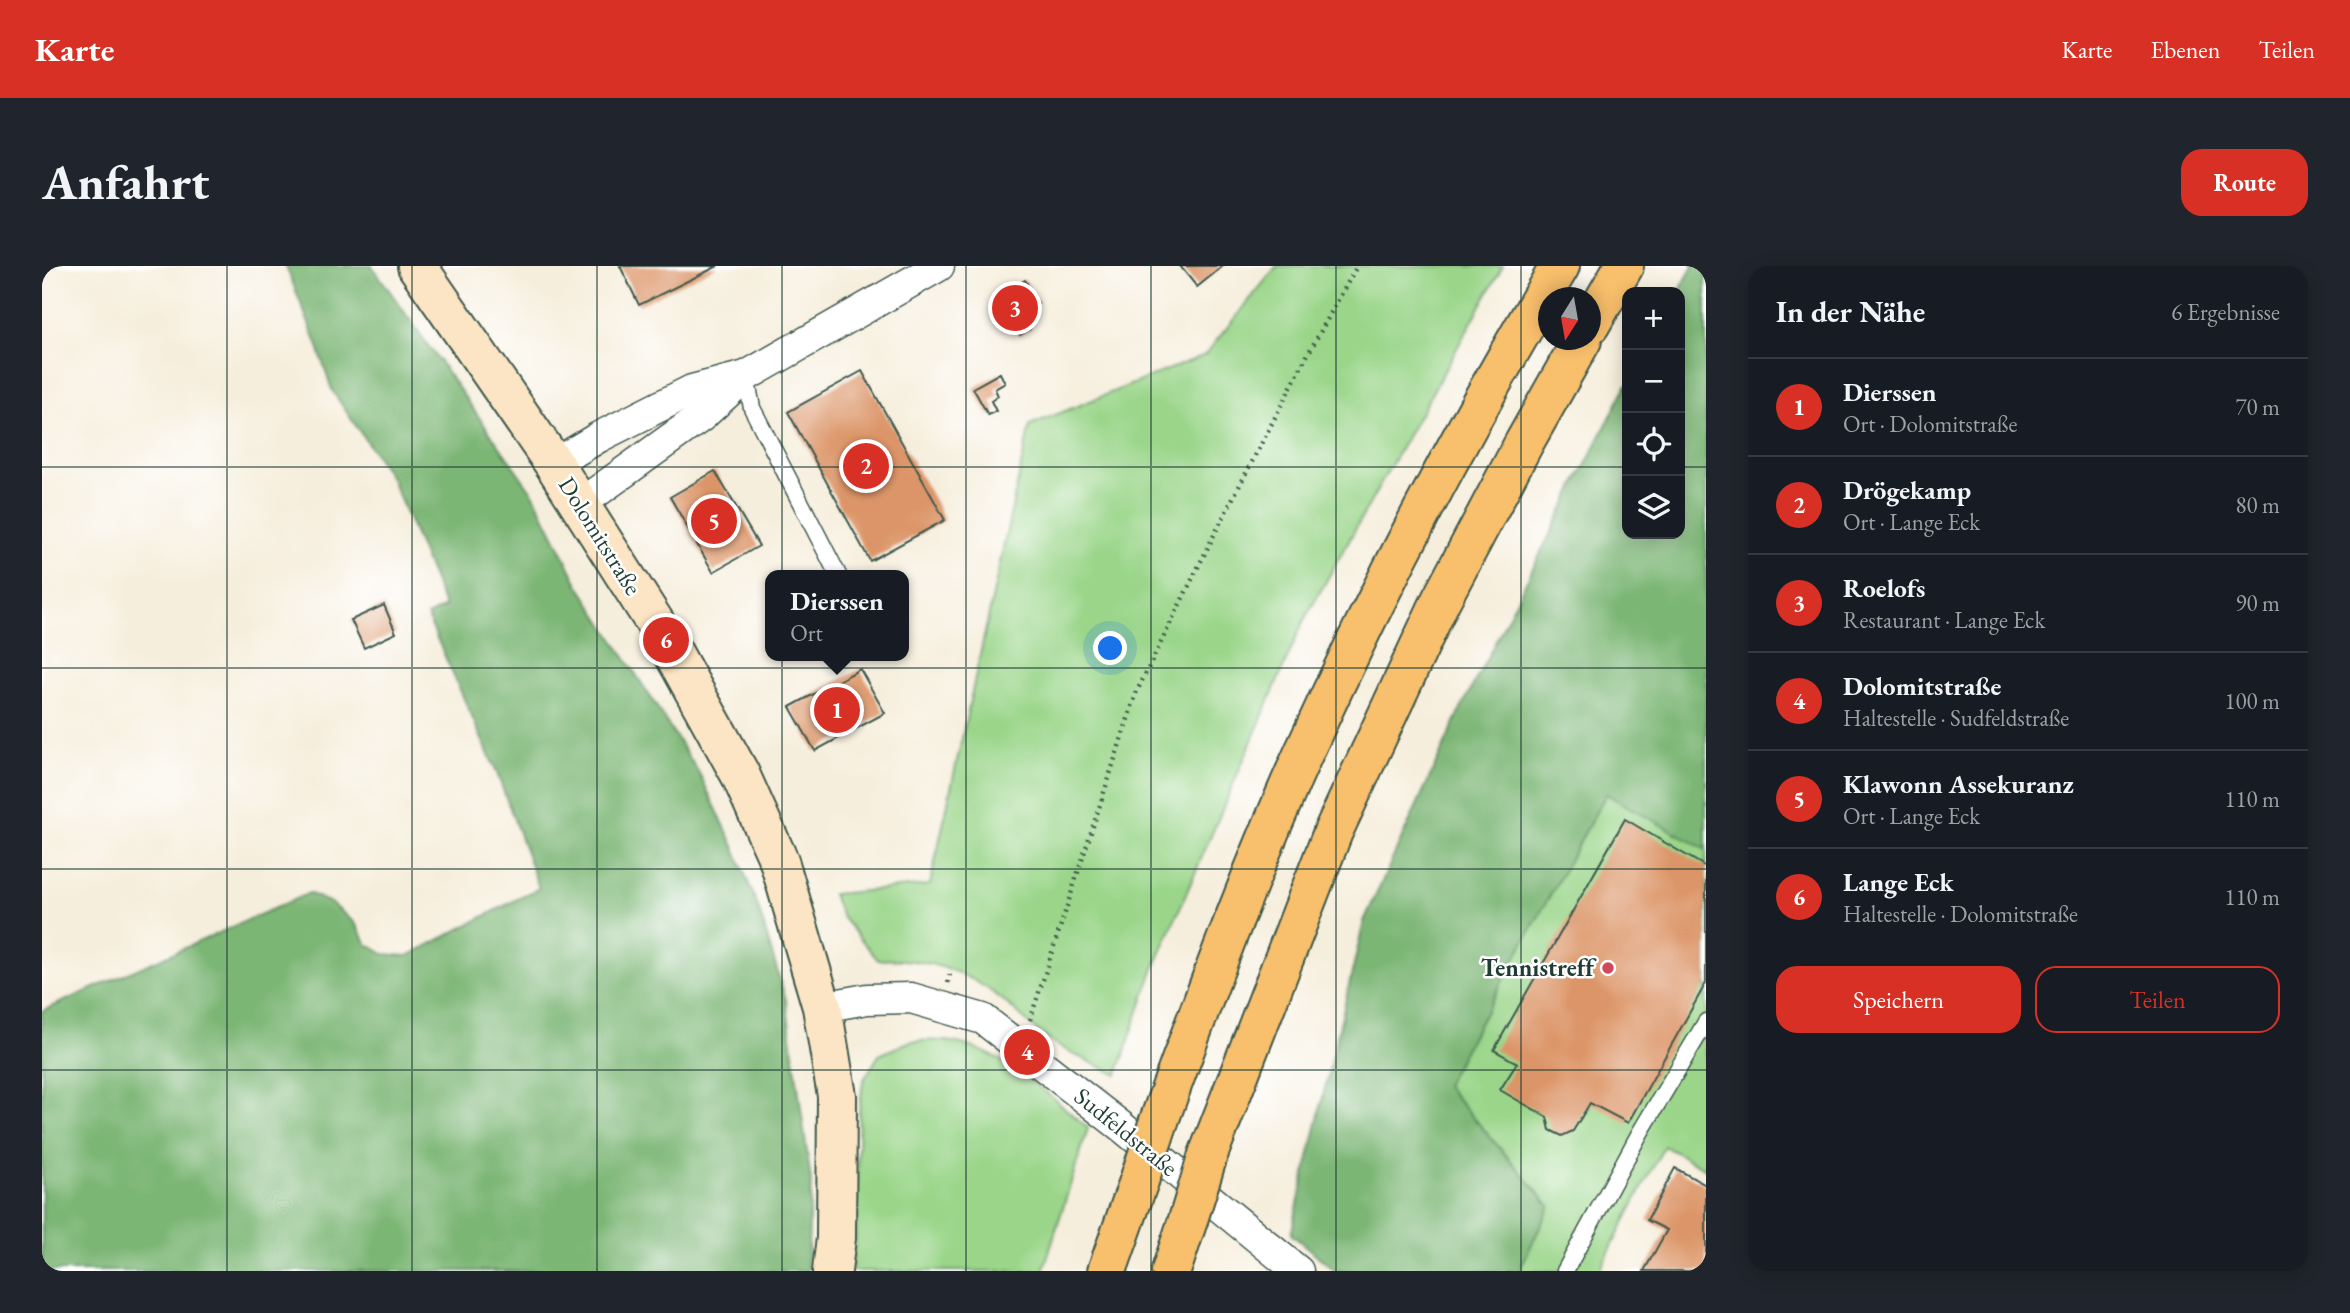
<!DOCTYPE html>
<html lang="de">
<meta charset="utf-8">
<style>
body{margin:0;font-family:"EB Garamond",serif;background:#20242c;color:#f1f3f6}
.controls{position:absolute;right:21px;top:21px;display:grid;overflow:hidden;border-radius:14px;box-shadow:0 4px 18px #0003}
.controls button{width:63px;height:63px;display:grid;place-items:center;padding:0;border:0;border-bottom:2px solid #363941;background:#171b24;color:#f1f3f6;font:35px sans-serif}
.compass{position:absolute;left:1496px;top:21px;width:63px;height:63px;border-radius:50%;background:#171b24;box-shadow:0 4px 18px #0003;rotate:191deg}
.you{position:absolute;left:1069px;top:383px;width:24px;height:24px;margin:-18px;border:5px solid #fff;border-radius:50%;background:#1a73e8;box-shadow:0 0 0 10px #1a73e833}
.badge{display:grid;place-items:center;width:46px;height:46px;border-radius:50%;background:#d93025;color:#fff;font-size:23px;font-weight:700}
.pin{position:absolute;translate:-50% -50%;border:4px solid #fff;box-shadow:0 2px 7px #0006}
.popup{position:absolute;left:723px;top:304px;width:144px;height:91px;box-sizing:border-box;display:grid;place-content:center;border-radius:14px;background:#171b24;filter:drop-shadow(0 2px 5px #0005);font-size:23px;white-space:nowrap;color:#9ea1a6}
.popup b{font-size:26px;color:#f1f3f6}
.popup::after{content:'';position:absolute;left:50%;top:100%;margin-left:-14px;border:14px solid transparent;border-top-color:#171b24}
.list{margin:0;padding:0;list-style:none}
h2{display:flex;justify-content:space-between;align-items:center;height:91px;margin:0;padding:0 28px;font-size:30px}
h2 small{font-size:23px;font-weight:400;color:#9ea1a6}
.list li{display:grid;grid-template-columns:46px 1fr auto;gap:21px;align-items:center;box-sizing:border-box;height:98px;padding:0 28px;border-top:2px solid #363941}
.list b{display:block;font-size:26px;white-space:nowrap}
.list p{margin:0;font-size:23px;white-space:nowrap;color:#9ea1a6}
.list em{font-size:23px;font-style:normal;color:#9ea1a6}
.actions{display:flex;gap:14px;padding:21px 28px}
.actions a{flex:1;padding:16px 0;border:2px solid #d93025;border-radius:21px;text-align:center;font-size:24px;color:#d93025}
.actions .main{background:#d93025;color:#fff}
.icon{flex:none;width:38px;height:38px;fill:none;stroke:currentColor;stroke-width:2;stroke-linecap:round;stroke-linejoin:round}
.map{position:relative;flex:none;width:1664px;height:1005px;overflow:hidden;border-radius:21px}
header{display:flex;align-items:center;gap:42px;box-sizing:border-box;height:98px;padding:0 35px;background:#d93025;color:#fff}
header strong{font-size:33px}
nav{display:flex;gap:38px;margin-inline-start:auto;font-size:24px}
.intro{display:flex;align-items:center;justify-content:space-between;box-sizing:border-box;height:168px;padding:0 42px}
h1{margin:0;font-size:49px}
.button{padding:18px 32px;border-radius:21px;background:#d93025;color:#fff;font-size:24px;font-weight:700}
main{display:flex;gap:42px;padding:0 42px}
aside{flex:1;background:#171b24;border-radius:21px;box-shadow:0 4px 18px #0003}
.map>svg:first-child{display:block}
.green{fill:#9ad589;stroke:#5c895e;stroke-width:2}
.forest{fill:#7bb675;stroke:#4d7a54;stroke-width:2}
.building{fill:#dc9568}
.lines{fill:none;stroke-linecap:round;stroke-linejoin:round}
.lane-casing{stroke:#3f584d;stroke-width:19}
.street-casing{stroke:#3f584d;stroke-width:33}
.secondary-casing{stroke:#3f584d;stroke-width:42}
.highway-casing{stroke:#3f584d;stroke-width:42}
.path{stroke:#3f584d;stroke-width:4.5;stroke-dasharray:2 5;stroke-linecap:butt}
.lane{stroke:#fff;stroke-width:16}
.street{stroke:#fff;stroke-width:30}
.secondary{stroke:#fce5c4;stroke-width:38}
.highway{stroke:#f8bf6c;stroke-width:38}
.highway-bridge-casing{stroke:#3f584d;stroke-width:42;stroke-linecap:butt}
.highway-bridge{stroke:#f8bf6c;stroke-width:38}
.grid{fill:none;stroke:#1f3d34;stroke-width:2;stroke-opacity:0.55}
.poi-dot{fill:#d1495b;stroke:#fff;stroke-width:2.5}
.labels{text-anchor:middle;stroke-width:5;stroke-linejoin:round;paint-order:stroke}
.street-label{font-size:24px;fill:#1f3d34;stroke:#fff}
.poi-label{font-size:24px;font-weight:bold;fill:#1f3d34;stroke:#fff;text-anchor:end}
</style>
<header>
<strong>Karte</strong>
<nav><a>Karte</a><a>Ebenen</a><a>Teilen</a></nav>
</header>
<div class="intro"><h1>Anfahrt</h1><a class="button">Route</a></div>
<main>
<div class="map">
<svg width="1664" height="1005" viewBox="0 0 1664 1005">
<rect width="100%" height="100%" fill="#fff"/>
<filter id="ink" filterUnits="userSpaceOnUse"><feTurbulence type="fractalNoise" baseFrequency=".0143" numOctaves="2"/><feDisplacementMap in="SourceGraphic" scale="14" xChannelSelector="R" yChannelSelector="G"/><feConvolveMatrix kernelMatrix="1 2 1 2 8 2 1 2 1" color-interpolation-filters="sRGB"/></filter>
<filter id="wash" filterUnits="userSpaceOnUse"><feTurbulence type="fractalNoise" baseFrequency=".00686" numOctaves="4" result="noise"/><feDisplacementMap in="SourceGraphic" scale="28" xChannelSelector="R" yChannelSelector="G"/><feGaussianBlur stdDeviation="1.57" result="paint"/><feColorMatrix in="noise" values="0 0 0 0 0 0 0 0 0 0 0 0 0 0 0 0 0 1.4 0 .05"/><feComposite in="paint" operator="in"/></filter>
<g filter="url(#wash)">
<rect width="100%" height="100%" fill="#f6eedc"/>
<g class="green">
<path d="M1235 0H1461L1260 358 1110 707 1075 809C1052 797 1024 787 1003 771 987 759 973 744 958 732 924 704 880 691 836 694L800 651 790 628 888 619 988 159 1163 89Z"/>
<polygon points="1564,528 1664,584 1664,903 1622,880 1557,1005 1477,1005 1508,940 1403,819"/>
<path d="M869 775C880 775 891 774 902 775 957 780 1006 828 1046 862L1001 1005H810L814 968 817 846 821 815 837 789Z"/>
</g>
<g class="forest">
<polygon points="244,0 330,0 492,229 536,318 657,507 691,578 716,641 744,734 769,915 765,1005 0,1005 0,745 267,627 289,637 313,657 325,678 342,688 366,690 497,622 455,507 385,350 403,341 350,214 290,124 275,78"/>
<polygon points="1651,0 1664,0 1664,584 1564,528 1403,819 1508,940 1477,1005 1294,1005 1249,968 1322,655 1420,441 1585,118 1585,268 1638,268 1637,26"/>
</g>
<g id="blocks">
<g class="building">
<polygon points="578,0 676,0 597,39"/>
<polygon points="1138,0 1181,0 1155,21"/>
<polygon points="983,14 996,37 988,41 993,49 983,55 988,63 978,69 967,53 964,55 956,42 963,38 957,29"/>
<polygon points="820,105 903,254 828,295 746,146"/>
<polygon points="958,107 963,117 953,123 956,130 949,135 954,145 946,149 931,122"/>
<polygon points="673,205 717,280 671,306 628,231"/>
<polygon points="342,339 354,367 322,382 309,354"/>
<polygon points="818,403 843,447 773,485 748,441"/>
<polygon points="1583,553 1664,601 1664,717 1586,857 1548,837 1531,865 1520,870 1508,864 1505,851 1458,824 1475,797 1452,784"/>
<polygon points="1633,902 1664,919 1664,1005 1602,1005 1625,964 1605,954"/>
</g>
</g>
</g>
<g filter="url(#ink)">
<use href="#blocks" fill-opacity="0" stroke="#3f584d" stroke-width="2"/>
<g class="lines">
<defs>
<g id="lane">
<polyline points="704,110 710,142 796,309"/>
<polyline points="1523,1005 1599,865 1664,756"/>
</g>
<g id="street">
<polyline points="512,198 557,171 650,124 700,111"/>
<polyline points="538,238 660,150 704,110 897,0"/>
<polyline points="780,741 825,733 869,732 941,753 1080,861 1256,1005"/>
</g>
<polyline id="secondary" points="375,0 512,198 624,374 698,508 737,595 780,741 795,830 794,972 790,1005"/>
<g id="highway">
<polyline points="1548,59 1582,0"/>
<path d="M1117 855C1162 731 1208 606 1262 486 1338 319 1424 157 1518 0"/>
<polyline points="1166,889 1291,566 1399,334 1482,177 1540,74"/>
<polyline points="1065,1005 1097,915"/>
<polyline points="1129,1005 1146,954"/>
</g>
</defs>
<use href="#lane" class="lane-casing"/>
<use href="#street" class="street-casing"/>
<use href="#secondary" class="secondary-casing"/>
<use href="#highway" class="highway-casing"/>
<g class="path">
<polyline points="906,717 908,707"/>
<polyline points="988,754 1095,425 1174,265 1266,88 1315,0"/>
</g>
<use href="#lane" class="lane"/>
<use href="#street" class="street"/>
<use href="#secondary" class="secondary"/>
<use href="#highway" class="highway"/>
<defs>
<g id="highway-bridge">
<polyline points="1097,915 1117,855"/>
<polyline points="1146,954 1166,889"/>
</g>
</defs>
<use href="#highway-bridge" class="highway-bridge-casing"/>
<use href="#highway-bridge" class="highway-bridge"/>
</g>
</g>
<path class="grid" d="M185 0V1005M370 0V1005M555 0V1005M740 0V1005M924 0V1005M1109 0V1005M1294 0V1005M1479 0V1005M0 201H1585M1638 201H1664M0 402H1664M0 603H1664M0 804H1664"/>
<circle class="poi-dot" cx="1566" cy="702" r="7"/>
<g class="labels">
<g class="street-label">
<text transform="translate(558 270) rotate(58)" y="8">Dolomitstraße</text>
<text transform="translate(1084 866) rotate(39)" y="8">Sudfeldstraße</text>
</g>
<g class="poi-label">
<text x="1552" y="710">Tennistreff</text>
</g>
</g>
</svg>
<div class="controls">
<button>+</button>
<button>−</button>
<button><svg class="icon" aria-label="locate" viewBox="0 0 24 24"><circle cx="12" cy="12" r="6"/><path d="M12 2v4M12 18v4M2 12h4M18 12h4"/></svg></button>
<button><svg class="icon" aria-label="layers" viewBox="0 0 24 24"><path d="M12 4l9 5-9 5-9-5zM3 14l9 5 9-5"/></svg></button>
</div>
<svg class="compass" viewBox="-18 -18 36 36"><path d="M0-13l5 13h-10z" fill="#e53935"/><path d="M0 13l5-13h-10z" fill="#9ea1a6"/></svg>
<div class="you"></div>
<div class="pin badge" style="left:795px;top:444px">1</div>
<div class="popup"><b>Dierssen</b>Ort</div>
<div class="pin badge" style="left:824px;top:200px">2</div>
<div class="pin badge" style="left:973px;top:42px">3</div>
<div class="pin badge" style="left:985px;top:786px">4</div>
<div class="pin badge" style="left:672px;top:255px">5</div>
<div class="pin badge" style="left:624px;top:374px">6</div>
</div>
<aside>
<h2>In der Nähe<small>6 Ergebnisse</small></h2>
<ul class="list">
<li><span class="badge">1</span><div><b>Dierssen</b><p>Ort · Dolomitstraße</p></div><em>70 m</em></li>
<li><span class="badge">2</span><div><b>Drögekamp</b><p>Ort · Lange Eck</p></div><em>80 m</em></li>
<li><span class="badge">3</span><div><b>Roelofs</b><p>Restaurant · Lange Eck</p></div><em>90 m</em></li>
<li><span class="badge">4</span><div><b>Dolomitstraße</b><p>Haltestelle · Sudfeldstraße</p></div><em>100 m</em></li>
<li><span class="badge">5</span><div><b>Klawonn Assekuranz</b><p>Ort · Lange Eck</p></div><em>110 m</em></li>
<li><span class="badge">6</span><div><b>Lange Eck</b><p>Haltestelle · Dolomitstraße</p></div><em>110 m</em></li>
</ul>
<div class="actions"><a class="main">Speichern</a><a>Teilen</a></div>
</aside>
</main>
